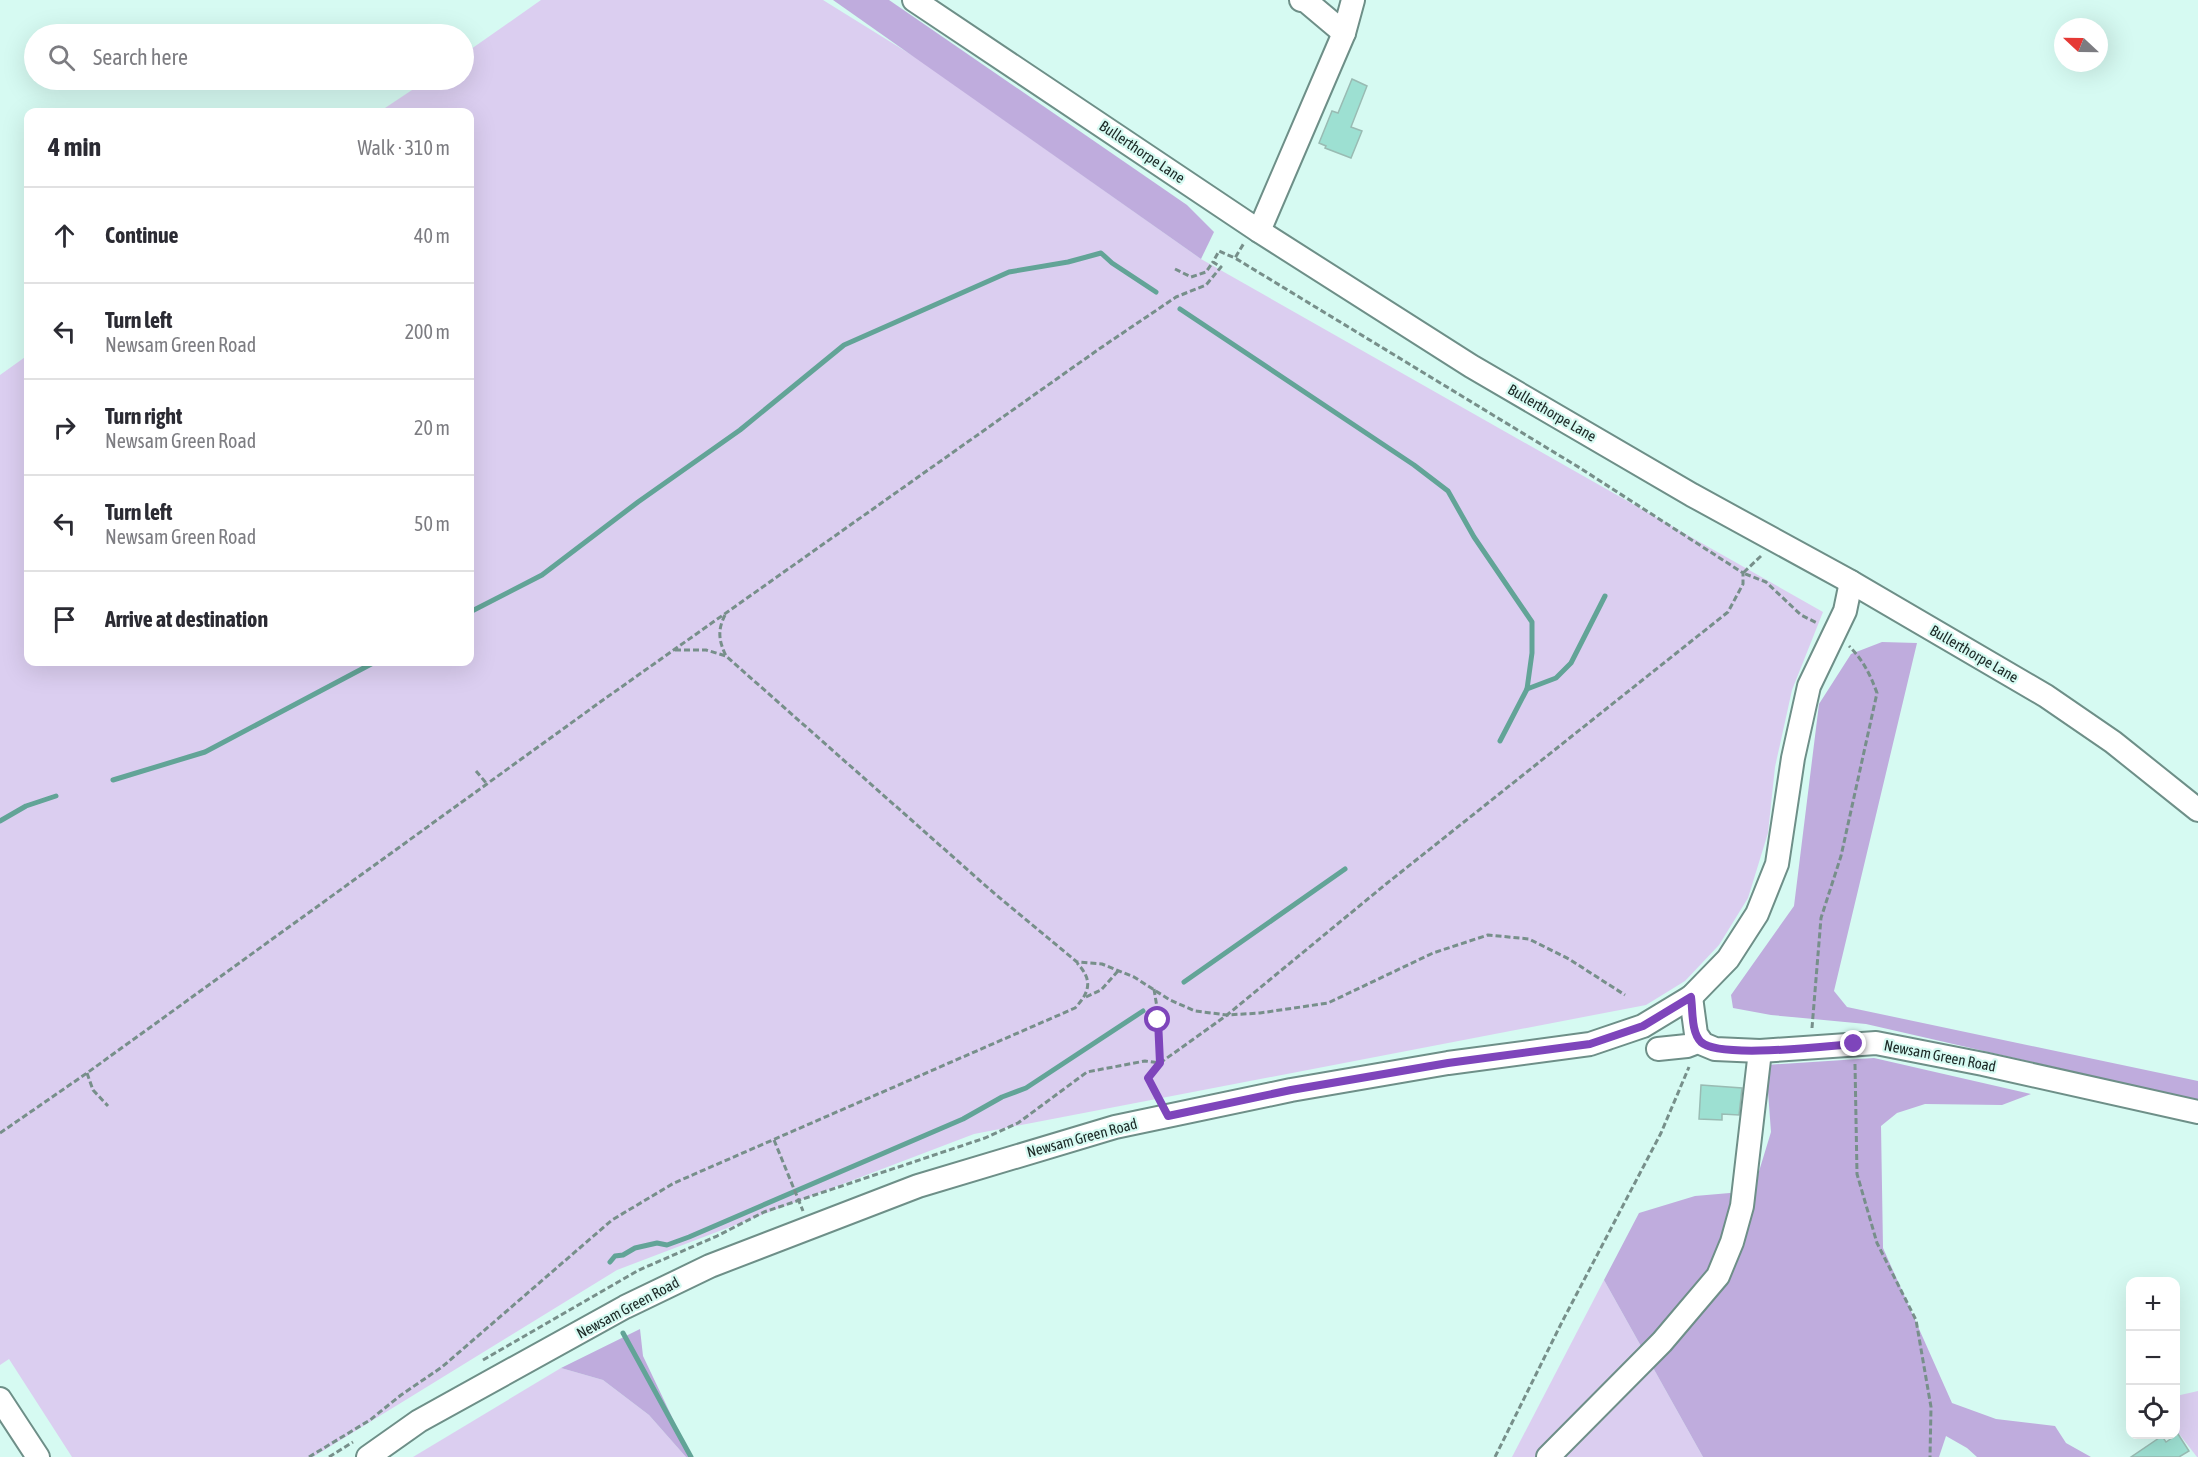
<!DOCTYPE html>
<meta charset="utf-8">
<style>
body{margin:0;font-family:"Asap Condensed",sans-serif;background:#f7f7f7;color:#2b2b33}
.controls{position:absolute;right:18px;bottom:18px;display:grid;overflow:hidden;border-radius:12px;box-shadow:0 6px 24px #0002}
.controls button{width:54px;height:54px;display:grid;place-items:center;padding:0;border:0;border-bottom:2px solid #e1e1e2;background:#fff;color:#2b2b33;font:30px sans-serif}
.compass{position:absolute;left:2054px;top:18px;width:54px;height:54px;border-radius:50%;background:#fff;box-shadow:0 6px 24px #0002;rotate:292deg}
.stop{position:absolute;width:18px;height:18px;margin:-14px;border:4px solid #7e45bb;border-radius:50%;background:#fff}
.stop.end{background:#7e45bb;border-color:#fff;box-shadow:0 2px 6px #0008}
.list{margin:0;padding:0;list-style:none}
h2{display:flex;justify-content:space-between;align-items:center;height:78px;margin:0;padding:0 24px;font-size:26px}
h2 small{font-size:20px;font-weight:400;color:#7c7c81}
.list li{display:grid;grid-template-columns:39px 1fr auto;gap:18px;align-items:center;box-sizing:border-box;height:96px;padding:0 24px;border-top:2px solid #e1e1e2}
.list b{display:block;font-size:22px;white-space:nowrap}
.list p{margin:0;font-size:20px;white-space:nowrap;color:#7c7c81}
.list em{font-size:20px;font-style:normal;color:#7c7c81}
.icon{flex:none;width:33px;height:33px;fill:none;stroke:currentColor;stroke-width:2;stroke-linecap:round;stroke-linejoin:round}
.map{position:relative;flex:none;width:2198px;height:1457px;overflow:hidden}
.search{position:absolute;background:#fff;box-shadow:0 6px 24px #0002;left:24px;top:24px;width:450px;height:66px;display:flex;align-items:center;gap:15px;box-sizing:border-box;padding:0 21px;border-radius:33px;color:#7c7c81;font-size:22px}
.panel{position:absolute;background:#fff;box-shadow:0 6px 24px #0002;left:24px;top:108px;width:450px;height:558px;border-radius:12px}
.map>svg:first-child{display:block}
.green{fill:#dbcef0}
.forest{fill:#bfacdd}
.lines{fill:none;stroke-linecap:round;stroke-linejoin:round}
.stream{stroke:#62a497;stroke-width:5}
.building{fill:#9de0d2;stroke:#99bbb3;stroke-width:1.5}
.minor-casing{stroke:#6e8f88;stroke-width:26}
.path{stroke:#778f8a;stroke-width:3;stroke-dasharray:6 3;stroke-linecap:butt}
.minor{stroke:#fff;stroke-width:22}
.route{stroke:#7e45bb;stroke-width:8}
.labels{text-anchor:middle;stroke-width:4.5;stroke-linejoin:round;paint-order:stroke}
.street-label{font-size:15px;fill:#1b2825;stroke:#d6faf2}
</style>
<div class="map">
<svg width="2198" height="1457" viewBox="0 0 2198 1457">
<rect width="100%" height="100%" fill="#d6faf2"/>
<g class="green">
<polygon points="541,0 823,0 918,59 1201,259 1823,612 1792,690 1775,767 1768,833 1748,898 1719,945 1685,981 1646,1005 974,1134 617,1270 313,1457 72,1457 9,1359 0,1365 0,375 28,355 28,662 470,662 470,112 379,112 427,80 464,80 464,54"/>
<polygon points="1604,1280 1703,1457 1512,1457"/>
<polygon points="561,1368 603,1380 649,1415 686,1457 413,1457"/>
<polygon points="2198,1391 2198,1457 2197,1457 2176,1430 2176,1396"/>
</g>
<g class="forest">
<polygon points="833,0 889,0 1187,205 1214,232 1201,259"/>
<polygon points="1882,642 1917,643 1834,991 1847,1007 2198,1081 2198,1100 1866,1024 1771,1015 1733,1008 1731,995 1794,906 1819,704 1851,654"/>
<polygon points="1874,1058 2031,1094 2002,1105 1925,1104 1897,1113 1881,1126 1883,1248 1952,1403 1996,1419 2055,1426 2066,1443 2091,1457 1977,1457 1967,1448 1946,1436 1939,1457 1703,1457 1604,1280 1639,1213 1695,1196 1753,1191 1771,1132 1766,1065"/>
<polygon points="640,1329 643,1356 691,1457 686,1457 649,1415 603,1380 561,1368"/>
</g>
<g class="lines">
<g class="stream">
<polyline points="1180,309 1414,465 1448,491 1474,537 1532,622 1532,653 1527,689 1500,741"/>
<polyline points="470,612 542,575 638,502 740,430 844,345 1009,272 1068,262 1101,253 1112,263 1156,292"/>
<polyline points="1527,689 1556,678 1571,663 1605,596"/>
<polyline points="113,780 205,752 375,662"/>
<polyline points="0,821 26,806 56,796"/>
<polyline points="1184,982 1345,869"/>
<polyline points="610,1262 615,1256 623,1255 635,1248 657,1243 667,1245 689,1237 963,1119 1002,1097 1026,1088 1143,1011"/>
<polyline points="623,1333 691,1457"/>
</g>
</g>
<g class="building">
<polygon points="1352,79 1367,86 1351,127 1362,131 1351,158 1325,148 1326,146 1319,143 1332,111 1338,113"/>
<polygon points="1701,1085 1742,1088 1739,1115 1722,1114 1722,1120 1699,1119"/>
<polygon points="2178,1434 2189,1451 2179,1457 2131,1457 2162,1436 2166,1442"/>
</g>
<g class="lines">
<defs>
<g id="minor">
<polyline points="914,0 1259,231 1471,366 1692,495 1851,582 2046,696 2113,742 2198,810"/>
<polyline points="1301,0 1306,1 1344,33"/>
<polyline points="1259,231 1344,33 1353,0"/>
<polyline points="1691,997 1696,1034 1703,1044 1715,1049 1760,1051 1876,1043 1983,1064 2198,1112"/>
<polyline points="1658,1049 1687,1046 1700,1041"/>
<polyline points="0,1399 38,1457"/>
<polyline points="368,1457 419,1421 625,1307 710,1266 918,1186 1115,1127 1291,1090 1448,1063 1590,1044 1643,1026 1691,997 1728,959 1757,914 1777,864 1793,758 1809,686 1845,611 1851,582"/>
<polyline points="1548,1457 1662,1342 1718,1276 1732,1242 1742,1206 1760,1051"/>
</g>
</defs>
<use href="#minor" class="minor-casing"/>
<g class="path">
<polyline points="1175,269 1191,277 1206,272 1213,262"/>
<polyline points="1761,556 1743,573 1766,582 1801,615 1817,623"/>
<path d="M725 615C717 631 719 641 726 656"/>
<polyline points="675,650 706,650 726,656 995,894 1077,962 1102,964 1134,977 1170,1000 1195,1011 1227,1015 1260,1013 1328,1003 1433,953 1488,935 1529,939 1569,959 1625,995"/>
<polyline points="476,771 487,784"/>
<polyline points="1154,989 1159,1020 1160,1063 1148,1078 1158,1098"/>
<polyline points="1086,997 1101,990 1118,971"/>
<path d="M1812 1028 1821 918 1841 856 1877 693C1870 674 1863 660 1849 646"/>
<polyline points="1855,1064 1857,1174 1877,1243 1916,1320 1931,1407 1930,1457"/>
<polyline points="87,1073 93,1090 108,1106"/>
<polyline points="0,1133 87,1073 603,700 1099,349 1176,297 1206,285 1221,267 1213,262 1219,251 1235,258 1244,243"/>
<polyline points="774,1140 803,1211"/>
<polyline points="483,1360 639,1270 717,1236 764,1212 985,1138 1018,1123 1087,1072 1145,1061 1160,1063 1227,1015 1386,884 1728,612 1743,584 1743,573 1580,468 1235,258"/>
<path d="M309 1457 370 1420 401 1395 442 1367 612 1220 674 1183 1075 1008C1090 992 1093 980 1077 963"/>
<polyline points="329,1457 353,1442"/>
<polyline points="1495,1457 1562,1322 1661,1133 1689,1067"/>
</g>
<use href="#minor" class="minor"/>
</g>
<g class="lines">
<path class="route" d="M1158 1020 1160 1063 1148 1078 1168 1116 1291 1090 1448 1063 1590 1044 1643 1026 1691 997C1693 1011 1691 1032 1701 1042 1719 1059 1826 1046 1854 1044"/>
</g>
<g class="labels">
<g class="street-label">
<text transform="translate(1142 152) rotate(34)" y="5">Bullerthorpe Lane</text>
<text transform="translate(1552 413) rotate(30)" y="5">Bullerthorpe Lane</text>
<text transform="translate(1974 654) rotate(30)" y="5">Bullerthorpe Lane</text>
<text transform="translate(1940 1056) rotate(11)" y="5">Newsam Green Road</text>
<text transform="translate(1082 1138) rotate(-15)" y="5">Newsam Green Road</text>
<text transform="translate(628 1308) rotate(-28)" y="5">Newsam Green Road</text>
</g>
</g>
</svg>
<div class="controls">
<button>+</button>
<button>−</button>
<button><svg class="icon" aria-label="locate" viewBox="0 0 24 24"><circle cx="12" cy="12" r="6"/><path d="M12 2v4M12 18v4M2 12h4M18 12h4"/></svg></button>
</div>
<svg class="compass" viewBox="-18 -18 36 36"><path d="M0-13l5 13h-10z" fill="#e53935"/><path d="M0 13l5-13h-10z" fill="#7c7c81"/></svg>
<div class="stop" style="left:1158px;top:1020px"></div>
<div class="stop end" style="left:1854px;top:1044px"></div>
<div class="search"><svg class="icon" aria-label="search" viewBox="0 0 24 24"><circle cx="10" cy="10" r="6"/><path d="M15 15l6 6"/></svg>Search here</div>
<section class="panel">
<h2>4 min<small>Walk · 310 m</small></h2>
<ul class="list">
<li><svg class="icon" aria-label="ahead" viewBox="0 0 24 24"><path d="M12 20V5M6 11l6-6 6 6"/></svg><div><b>Continue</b></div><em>40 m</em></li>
<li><svg class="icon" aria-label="left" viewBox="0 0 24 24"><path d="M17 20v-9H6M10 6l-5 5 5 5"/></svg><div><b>Turn left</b><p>Newsam Green Road</p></div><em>200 m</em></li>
<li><svg class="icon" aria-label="right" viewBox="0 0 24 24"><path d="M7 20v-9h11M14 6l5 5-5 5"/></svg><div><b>Turn right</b><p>Newsam Green Road</p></div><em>20 m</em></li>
<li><svg class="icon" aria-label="left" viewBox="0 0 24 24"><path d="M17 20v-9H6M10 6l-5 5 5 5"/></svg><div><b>Turn left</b><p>Newsam Green Road</p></div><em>50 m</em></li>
<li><svg class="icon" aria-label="arrive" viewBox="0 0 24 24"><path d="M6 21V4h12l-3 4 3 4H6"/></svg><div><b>Arrive at destination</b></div></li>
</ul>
</section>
</div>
